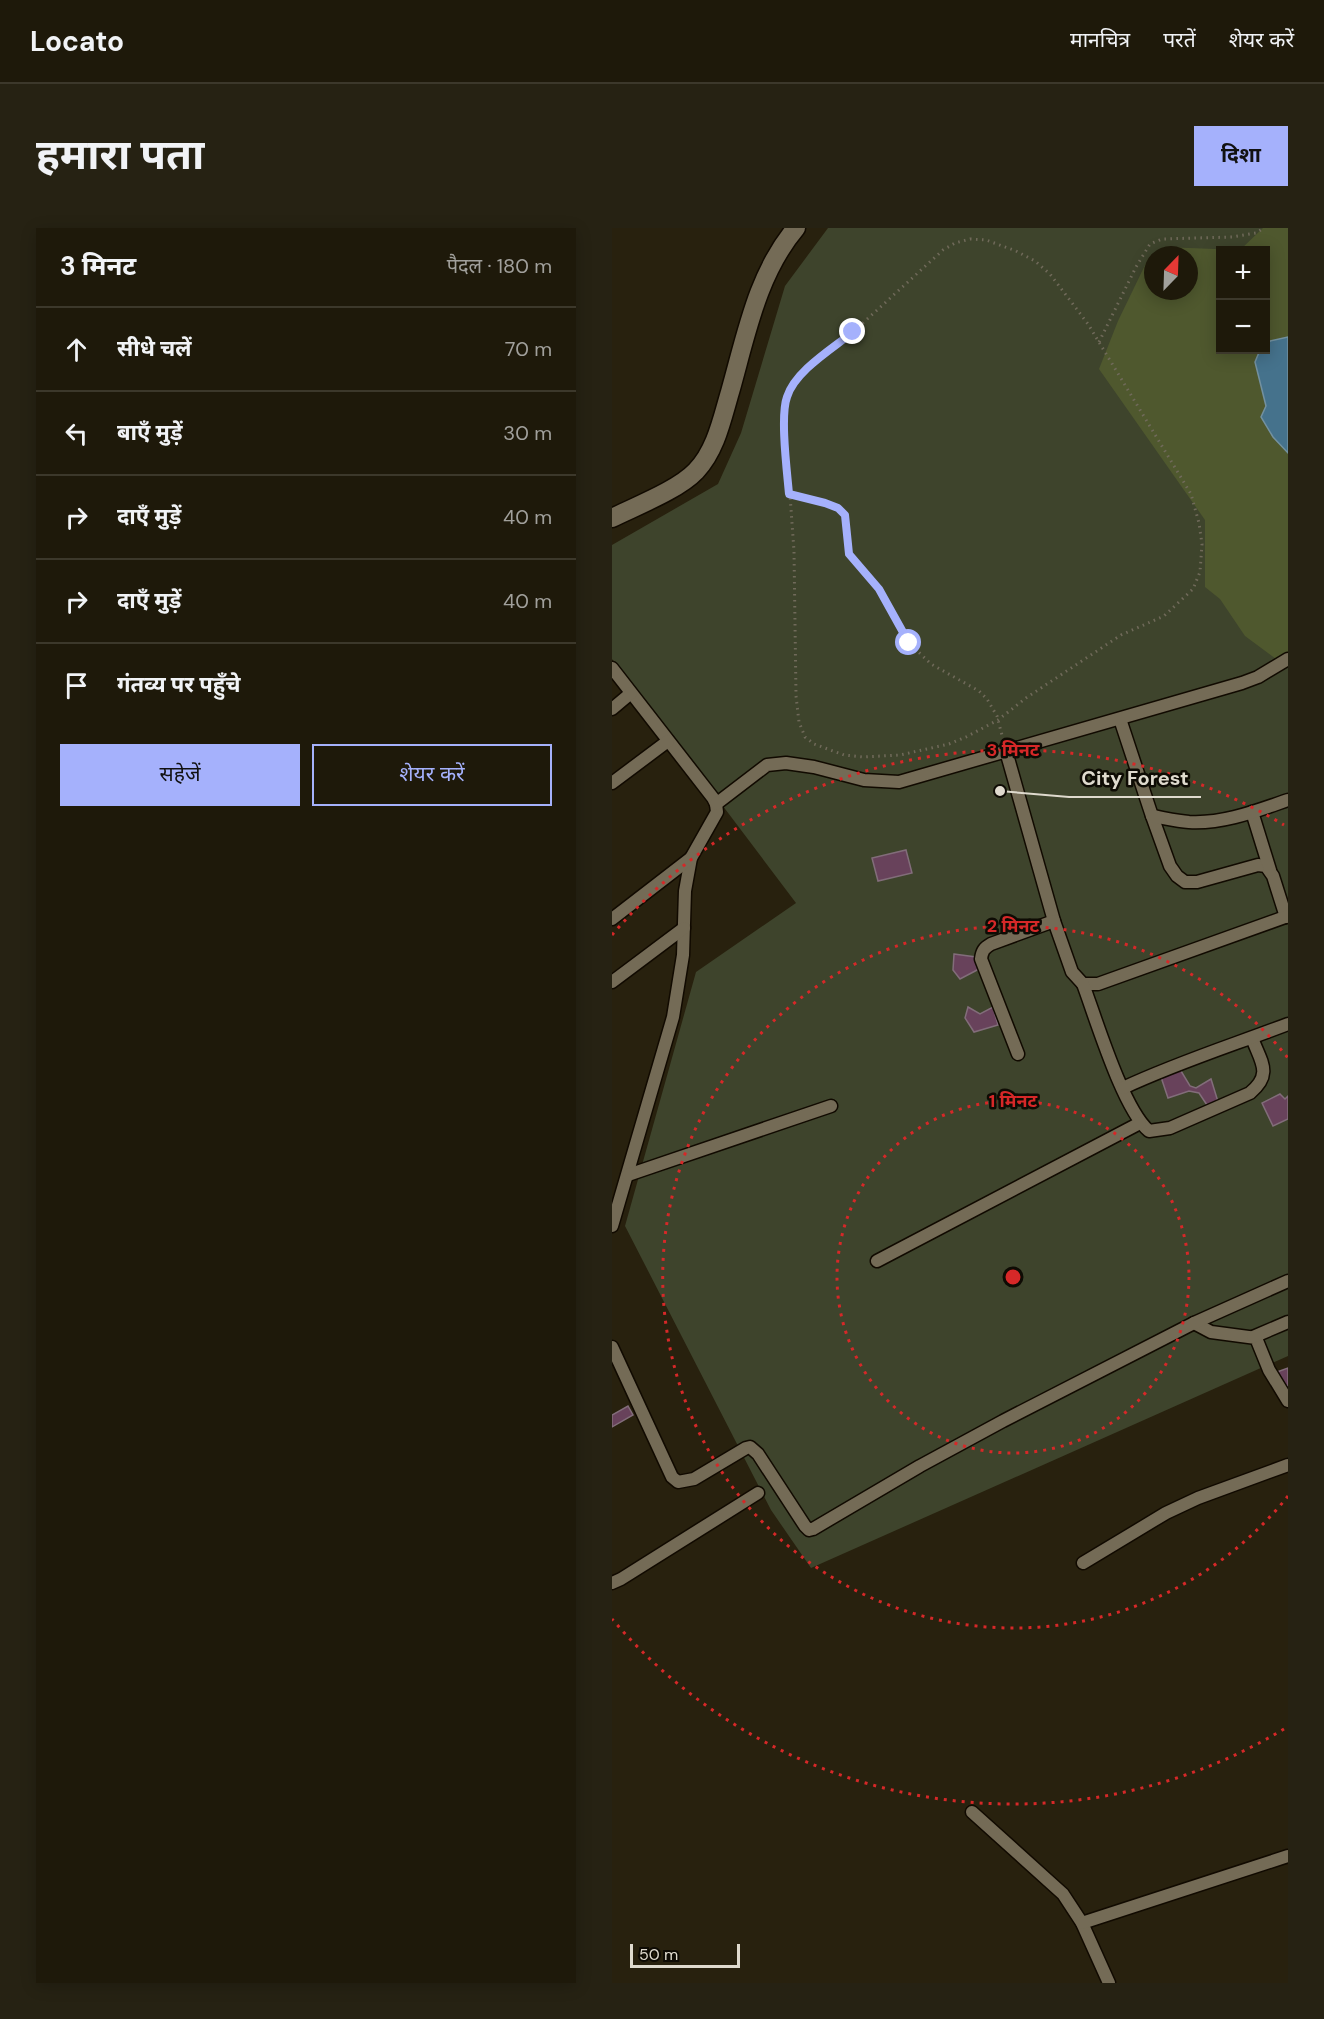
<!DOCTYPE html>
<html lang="hi">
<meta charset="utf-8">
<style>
body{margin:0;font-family:"DM Sans","Noto Sans Devanagari",sans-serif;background:#262213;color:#f1f3f6}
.controls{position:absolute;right:18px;top:18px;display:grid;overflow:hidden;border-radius:0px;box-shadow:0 3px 15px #0003}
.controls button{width:54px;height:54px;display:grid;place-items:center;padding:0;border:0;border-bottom:2px solid #3c382b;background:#1e190a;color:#f1f3f6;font:30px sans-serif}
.compass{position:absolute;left:532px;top:18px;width:54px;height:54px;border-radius:50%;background:#1e190a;box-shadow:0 3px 15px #0003;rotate:23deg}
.scale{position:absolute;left:18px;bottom:15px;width:110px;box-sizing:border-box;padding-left:6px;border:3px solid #dfdace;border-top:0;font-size:16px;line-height:21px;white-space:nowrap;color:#dfdace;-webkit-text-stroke:4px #0e0b04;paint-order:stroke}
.stop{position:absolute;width:18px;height:18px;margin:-14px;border:4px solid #a5b1fc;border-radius:50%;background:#fff}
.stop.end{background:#a5b1fc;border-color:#fff;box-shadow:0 2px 6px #0008}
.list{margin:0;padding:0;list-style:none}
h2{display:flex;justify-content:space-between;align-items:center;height:78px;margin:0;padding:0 24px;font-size:26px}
h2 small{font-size:20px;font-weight:400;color:#a1a09c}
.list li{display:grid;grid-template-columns:39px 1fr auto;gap:18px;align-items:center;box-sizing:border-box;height:84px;padding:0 24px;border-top:2px solid #3c382b}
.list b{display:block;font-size:22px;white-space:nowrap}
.list em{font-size:20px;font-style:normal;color:#a1a09c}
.actions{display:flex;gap:12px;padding:18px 24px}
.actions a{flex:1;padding:14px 0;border:2px solid #a5b1fc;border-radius:0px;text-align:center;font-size:21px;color:#a5b1fc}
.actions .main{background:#a5b1fc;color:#111}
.icon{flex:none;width:33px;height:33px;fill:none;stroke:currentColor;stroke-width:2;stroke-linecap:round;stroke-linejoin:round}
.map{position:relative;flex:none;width:676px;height:1755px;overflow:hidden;border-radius:0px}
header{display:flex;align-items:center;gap:36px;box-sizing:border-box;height:84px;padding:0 30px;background:#1e190a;border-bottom:2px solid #3c382b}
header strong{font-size:28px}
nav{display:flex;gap:33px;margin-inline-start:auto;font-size:21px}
.intro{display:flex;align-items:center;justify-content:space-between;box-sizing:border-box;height:144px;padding:0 36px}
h1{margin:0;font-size:42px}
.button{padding:15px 27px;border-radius:0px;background:#a5b1fc;color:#111;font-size:21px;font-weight:700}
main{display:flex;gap:36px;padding:0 36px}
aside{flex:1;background:#1e190a;border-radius:0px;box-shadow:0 3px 15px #0003}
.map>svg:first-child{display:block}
.green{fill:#3e442c;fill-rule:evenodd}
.forest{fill:#4f582e;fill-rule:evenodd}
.water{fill:#45728c;stroke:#7391a0;stroke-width:1.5}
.building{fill:#68425b;stroke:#826d7a;stroke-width:1.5}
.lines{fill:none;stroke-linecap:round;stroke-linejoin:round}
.street-casing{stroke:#110a00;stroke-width:15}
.secondary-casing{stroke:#110a00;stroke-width:21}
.path{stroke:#706a5a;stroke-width:3;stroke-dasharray:1.5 4.5;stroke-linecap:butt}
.street{stroke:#746b56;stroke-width:12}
.secondary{stroke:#746b56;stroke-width:18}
.route{stroke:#a5b1fc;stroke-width:8}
.ring{fill:none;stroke:#d62828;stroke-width:3;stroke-dasharray:3 6}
.centre{fill:#d62828;stroke:#0e0b04;stroke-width:3}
.ring-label{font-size:18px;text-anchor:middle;font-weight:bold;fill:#d62828;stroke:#0e0b04;stroke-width:5;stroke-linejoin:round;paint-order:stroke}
.leader{fill:none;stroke:#dfdace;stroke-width:2}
.callout-dot{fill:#dfdace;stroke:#0e0b04;stroke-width:2}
.callout-label{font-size:20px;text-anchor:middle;font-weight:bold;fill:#dfdace;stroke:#0e0b04;stroke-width:5;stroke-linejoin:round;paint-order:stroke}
</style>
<header>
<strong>Locato</strong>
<nav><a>मानचित्र</a><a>परतें</a><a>शेयर करें</a></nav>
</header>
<div class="intro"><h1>हमारा पता</h1><a class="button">दिशा</a></div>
<main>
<aside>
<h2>3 मिनट<small>पैदल · 180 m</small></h2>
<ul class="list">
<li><svg class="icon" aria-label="ahead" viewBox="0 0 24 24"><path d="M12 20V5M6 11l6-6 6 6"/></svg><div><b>सीधे चलें</b></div><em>70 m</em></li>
<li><svg class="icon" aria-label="left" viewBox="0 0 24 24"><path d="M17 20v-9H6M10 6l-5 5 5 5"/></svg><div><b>बाएँ मुड़ें</b></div><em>30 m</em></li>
<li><svg class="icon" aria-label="right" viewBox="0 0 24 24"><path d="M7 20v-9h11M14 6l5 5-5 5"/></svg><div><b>दाएँ मुड़ें</b></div><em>40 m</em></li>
<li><svg class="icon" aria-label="right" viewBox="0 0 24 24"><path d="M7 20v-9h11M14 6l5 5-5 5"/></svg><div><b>दाएँ मुड़ें</b></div><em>40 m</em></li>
<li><svg class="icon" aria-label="arrive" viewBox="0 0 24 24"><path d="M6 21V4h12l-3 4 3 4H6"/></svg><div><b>गंतव्य पर पहुँचे</b></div></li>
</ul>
<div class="actions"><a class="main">सहेजें</a><a>शेयर करें</a></div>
</aside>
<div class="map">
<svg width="676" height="1755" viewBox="0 0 676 1755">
<rect width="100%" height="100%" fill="#28210e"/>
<path class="green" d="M216 0H676V1128L199 1340 159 1282 13 998 84 744 184 675 0 431V317L106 256 129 205 173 58ZM608 22H654V122H608ZM541 27H577V63H541Z"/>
<path class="forest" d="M651 0H676V440L633 408 608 371 593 359V292L487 141 506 93 536 31 541 27V63H577V27H541L552 19 628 22ZM608 22H654V122H608Z"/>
<polygon class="water" points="676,109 676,225 661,209 649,189 654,178 643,134 648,122 654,122 654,114"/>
<g class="building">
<polygon points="294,622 300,645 266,653 260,630"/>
<polygon points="342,726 364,729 367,741 348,751 341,742"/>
<polygon points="356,779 368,786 381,779 386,797 362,804 353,790"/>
<polygon points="569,843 578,858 584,860 599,851 607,877 597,880 587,865 577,863 556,870 548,846"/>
<polygon points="668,866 673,871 676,868 676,891 661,898 650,875"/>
<polygon points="676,1140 676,1158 670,1157 665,1144"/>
<polygon points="16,1178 21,1187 0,1199 0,1187"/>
</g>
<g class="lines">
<defs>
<g id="street">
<polyline points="0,440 101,570 104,576 105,584 79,630 73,663 71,727 61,789 0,998"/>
<polyline points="0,481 19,465"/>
<polyline points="508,491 540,588 558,638 565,648 573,654 585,654 646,637 654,638 661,648 674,689"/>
<polyline points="394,523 442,693 460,744 471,756 486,756 676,688"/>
<polyline points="0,555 56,513"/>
<polyline points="104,576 155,537 174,535 202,539 252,552 287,554 630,455 646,449 676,431"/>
<polyline points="640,584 658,642"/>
<path d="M540 588C552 590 565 593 577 594 611 596 644 583 676 572"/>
<polyline points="0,691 79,630"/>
<polyline points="0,754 72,700"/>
<path d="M471 756C484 791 511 881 537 903L558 900 638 865C661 846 649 834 640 810"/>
<path d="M406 826 369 731C370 723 372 720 379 716L442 693"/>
<path d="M511 860C564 835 621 817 676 796"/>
<polyline points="16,947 219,878"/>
<polyline points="265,1033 528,895"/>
<polyline points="582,1095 599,1104 644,1110 657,1142 676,1173"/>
<polyline points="641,1109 676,1094"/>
<polyline points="0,1119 60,1249 66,1254 82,1251 134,1220 138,1219 146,1226 193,1298 197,1302 201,1301 308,1238 391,1193 582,1095 676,1053"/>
<polyline points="471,1335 554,1285 586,1270 676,1237"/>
<polyline points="0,1355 9,1351 146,1265"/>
<polyline points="360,1584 451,1666 470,1695 497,1755"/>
<polyline points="470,1695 676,1628"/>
</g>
<path id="secondary" d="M0 290C24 278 66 262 84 243 104 222 110 191 118 164 134 108 145 46 184 0"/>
</defs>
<use href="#street" class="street-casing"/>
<use href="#secondary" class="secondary-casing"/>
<g class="path">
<polygon points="358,11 374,12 404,23 423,33 438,46 476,96 579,266 587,295 590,316 588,344 581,361 552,388 509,407 414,470 386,492 354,509 337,516 288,527 251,529 232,527 202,516 193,509 187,494 184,468 182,323 172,183 175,168 183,154 199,138 241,104 331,22 343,15"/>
<polyline points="487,114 524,39 538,16 550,11 620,9 644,5 652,0"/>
<polyline points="177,266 213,275 226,280 233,287 237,326 267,361 297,415 319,436 367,463 375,471 385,488 391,511"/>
</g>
<use href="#street" class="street"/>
<use href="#secondary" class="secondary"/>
</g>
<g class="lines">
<path class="route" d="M241 104C220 121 183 143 175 169 168 188 175 243 177 266L213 275 226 280 233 287 237 326 267 361 297 415"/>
</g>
<g class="ring">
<circle cx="401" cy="1049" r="176"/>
<path d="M676 1268A351 351 0 1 1 676 830"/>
<path d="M672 1501A527 527 0 0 1 0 1391M0 707A527 527 0 0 1 672 597"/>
</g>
<circle cx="401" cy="1049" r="9" class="centre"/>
<g class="ring-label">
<text x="401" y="528">3 मिनट</text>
<text x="401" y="704">2 मिनट</text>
<text x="401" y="879">1 मिनट</text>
</g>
<path class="leader" d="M388 563L457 569H589"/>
<circle class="callout-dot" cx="388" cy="563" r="6"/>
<g class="callout-label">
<text x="523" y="557">City Forest</text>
</g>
</svg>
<div class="controls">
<button>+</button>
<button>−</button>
</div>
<svg class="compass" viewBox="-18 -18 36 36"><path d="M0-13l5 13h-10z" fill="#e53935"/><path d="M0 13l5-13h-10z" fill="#a1a09c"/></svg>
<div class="scale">50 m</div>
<div class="stop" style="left:297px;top:415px"></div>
<div class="stop end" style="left:241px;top:104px"></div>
</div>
</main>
